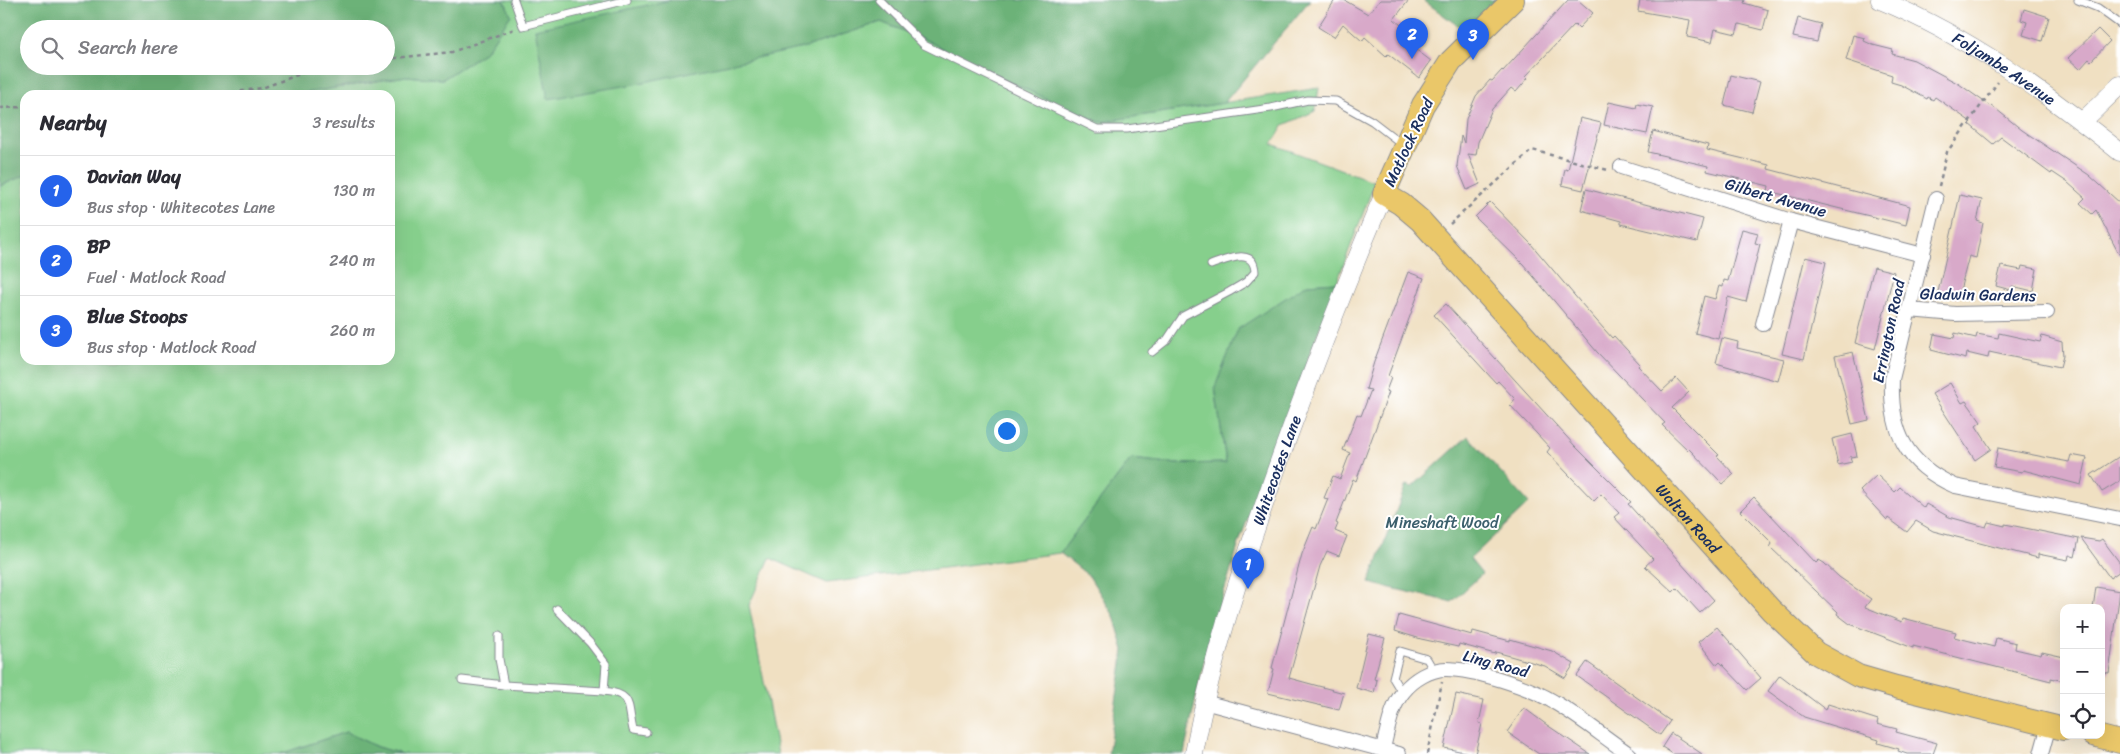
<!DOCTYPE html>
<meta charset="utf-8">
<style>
body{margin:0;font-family:Sriracha,sans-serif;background:#f2f2f3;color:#2b2b33}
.controls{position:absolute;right:15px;bottom:15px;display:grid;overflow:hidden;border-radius:10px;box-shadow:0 5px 20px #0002}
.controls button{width:45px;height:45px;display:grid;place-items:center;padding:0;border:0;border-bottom:1px solid #e1e1e2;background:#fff;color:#2b2b33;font:25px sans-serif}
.you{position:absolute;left:1006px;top:430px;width:18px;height:18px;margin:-12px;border:4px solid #fff;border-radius:50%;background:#1a73e8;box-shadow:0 0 0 8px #1a73e833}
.badge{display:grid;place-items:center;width:32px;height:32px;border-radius:50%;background:#2563eb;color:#fff;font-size:16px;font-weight:700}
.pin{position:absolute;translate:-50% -41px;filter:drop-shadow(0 1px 2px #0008)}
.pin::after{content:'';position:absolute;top:26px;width:18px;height:15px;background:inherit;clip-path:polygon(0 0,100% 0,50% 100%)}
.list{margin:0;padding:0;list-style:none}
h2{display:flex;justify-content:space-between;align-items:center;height:65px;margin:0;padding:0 20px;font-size:21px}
h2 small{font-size:16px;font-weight:400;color:#7c7c81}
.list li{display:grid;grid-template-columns:32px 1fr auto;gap:15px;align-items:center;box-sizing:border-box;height:70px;padding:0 20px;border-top:1px solid #e1e1e2}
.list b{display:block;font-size:19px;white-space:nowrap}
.list p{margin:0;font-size:16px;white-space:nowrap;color:#7c7c81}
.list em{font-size:16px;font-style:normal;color:#7c7c81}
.icon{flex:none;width:28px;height:28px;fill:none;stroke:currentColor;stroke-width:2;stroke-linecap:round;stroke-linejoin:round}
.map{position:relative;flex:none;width:2120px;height:754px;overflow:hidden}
.search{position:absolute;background:#fff;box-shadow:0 5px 20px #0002;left:20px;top:20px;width:375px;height:55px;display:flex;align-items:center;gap:12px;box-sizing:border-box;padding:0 18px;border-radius:28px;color:#7c7c81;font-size:19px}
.panel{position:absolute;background:#fff;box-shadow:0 5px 20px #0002;left:20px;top:90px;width:375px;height:275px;border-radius:15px}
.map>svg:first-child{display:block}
.green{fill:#86cf8c;stroke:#507f75}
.forest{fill:#6cb278;stroke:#44706b;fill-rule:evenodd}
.building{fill:#d8a9c9}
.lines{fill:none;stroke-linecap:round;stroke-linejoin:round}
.service-casing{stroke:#868890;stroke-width:9}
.minor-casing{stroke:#868890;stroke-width:16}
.tertiary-casing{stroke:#868890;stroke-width:19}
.primary-casing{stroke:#868890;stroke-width:24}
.path{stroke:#868890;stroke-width:2.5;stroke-dasharray:4 4;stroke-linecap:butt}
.service{stroke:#fff;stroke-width:7}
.minor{stroke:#fff;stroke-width:14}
.tertiary{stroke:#fff;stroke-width:18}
.primary{stroke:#eac769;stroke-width:22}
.labels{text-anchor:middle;stroke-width:4;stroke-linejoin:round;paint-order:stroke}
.street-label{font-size:16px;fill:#1b2f5e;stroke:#fff}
.park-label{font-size:16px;fill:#3b5f6c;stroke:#fff}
</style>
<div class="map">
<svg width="2120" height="754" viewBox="0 0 2120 754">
<rect width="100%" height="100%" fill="#fff"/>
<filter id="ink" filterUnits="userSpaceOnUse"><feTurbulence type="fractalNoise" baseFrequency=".02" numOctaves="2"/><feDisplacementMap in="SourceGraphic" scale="10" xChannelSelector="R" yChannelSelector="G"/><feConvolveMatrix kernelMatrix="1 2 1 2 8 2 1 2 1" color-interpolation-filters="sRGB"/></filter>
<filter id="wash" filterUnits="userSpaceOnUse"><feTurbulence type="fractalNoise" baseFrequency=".0096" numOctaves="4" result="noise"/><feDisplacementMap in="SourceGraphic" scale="20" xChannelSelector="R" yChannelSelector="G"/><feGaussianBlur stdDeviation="1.12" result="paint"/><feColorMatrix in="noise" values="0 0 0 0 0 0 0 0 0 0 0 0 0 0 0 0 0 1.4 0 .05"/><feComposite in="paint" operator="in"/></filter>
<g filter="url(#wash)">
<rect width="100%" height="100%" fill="#f0e0c2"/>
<polygon class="green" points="504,0 671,0 632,10 732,62 803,48 881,22 926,40 1000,78 1100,122 1319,88 1315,111 1284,125 1272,144 1375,182 1337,282 1307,284 1215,387 1226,463 1177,464 1131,459 1060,553 827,583 770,558 749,605 778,754 403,754 377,747 346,732 280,754 0,754 0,186 25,175 25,360 390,360 390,95 294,95 406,76 443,79 485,52 511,15"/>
<g class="forest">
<path d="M0 0H504L511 15 485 52 443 79 406 76 294 95H25V175L0 186ZM29 29H386V66H29Z"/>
<polygon points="671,0 1310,0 1224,103 1100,122 1000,78 926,40 881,22 803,48 635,84 548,99 535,29"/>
<polygon points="1423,0 1503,0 1469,34"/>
<polygon points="1337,282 1241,537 1208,643 1184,754 1108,754 1124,650 1114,616 1089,576 1060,553 1131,459 1177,464 1226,463 1215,387 1238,329 1307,284"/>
<polygon points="1468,436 1529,503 1470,559 1482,574 1452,602 1369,583 1406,485 1412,487"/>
<polygon points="346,732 377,747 403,754 280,754"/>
</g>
<g id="blocks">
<g class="building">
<polygon points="1335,0 1344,0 1368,14 1380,0 1409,0 1394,19 1408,31 1401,38 1431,61 1419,78 1388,54 1386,56 1365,37 1362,41 1343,24 1334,37 1318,27"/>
<polygon points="1568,0 1578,0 1593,13 1579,28 1575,24 1526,76 1528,78 1516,92 1511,88 1492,109 1478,142 1476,155 1468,154 1480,184 1467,190 1457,166 1461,136 1464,143 1466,119 1476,96 1490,80 1492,81 1502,70 1503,71"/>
<polygon points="1640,0 1745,0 1744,3 1768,10 1763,30 1739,24 1736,34 1715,29 1712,42 1687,37 1690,20 1638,11"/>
<polygon points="2024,9 2049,17 2042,41 2023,35 2027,22 2021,20"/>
<polygon points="1798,18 1821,24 1817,42 1793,37"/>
<polygon points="2098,29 2110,41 2091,61 2089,59 2080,69 2068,58"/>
<polygon points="1853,35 1865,38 1864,41 1873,45 1893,50 1892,54 1914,60 1959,84 1990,106 1991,105 2022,130 2089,175 2120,203 2120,256 2096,210 2092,214 2080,203 2085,198 2067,182 2052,172 2051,174 2001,137 1993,144 1969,124 1971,122 1935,97 1933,100 1928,97 1927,99 1901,85 1891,82 1892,75 1846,60"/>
<polygon points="1731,75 1760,82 1752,112 1724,105"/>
<polygon points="1609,102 1636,108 1637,104 1653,107 1647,134 1604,125"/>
<polygon points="1580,118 1601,123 1583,190 1562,185 1565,169 1568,170"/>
<polygon points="1653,131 1708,145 1707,150 1769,165 1768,169 1910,206 1906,225 1768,191 1769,186 1707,171 1708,166 1648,152"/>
<polygon points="1586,189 1703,219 1697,242 1621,224 1621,221 1581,210"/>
<polygon points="1960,195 1982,200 1977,221 1983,223 1976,258 1969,256 1958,298 1938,292"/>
<polygon points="1490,202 1531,244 1580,302 1612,338 1614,336 1640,364 1638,366 1662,391 1676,378 1689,392 1672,408 1719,455 1717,456 1734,474 1723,484 1689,449 1688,450 1662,425 1665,423 1597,352 1523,264 1475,217"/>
<polygon points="1742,229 1758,233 1755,243 1760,244 1746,302 1728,297 1718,339 1695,333 1704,296 1715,299 1719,286 1723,287 1724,280 1728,281"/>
<polygon points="1805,257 1826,262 1804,359 1782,354"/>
<polygon points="2001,266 2021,270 2022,266 2037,269 2033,291 2012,286 2011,290 1996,286"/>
<polygon points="1874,267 1894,272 1875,349 1855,343"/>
<polygon points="1408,272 1424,278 1388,376 1391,378 1386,391 1389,392 1356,481 1353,479 1336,523 1338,524 1335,531 1347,536 1339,556 1327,551 1320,566 1289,678 1344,693 1339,710 1268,693 1274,669 1272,668 1302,554 1313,527 1316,529 1328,499 1324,498 1333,476 1340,479 1350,453 1343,450 1357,414 1361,416 1371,390 1366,389 1374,362"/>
<polygon points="1446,304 1575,446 1631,502 1628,504 1714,600 1700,613 1677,588 1673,592 1645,566 1653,559 1614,517 1619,513 1601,494 1594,501 1547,452 1550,448 1510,405 1515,399 1498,381 1496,383 1434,315"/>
<polygon points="1955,333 1976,338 1977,334 1998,338 1999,333 2040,342 2042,336 2062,342 2063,356 2060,367 1989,352 1988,358 1967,353 1966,359 1931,350 1934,334 1954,338"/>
<polygon points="1722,338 1738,342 1737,348 1784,359 1778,381 1716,363"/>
<polygon points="1853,352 1869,420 1852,424 1835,356"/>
<polygon points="1950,383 1962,403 1966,401 1981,422 1976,426 1991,449 1975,460 1932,394"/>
<polygon points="1852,434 1857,456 1850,457 1852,462 1838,465 1832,439"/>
<polygon points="1998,448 2069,462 2071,455 2087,458 2081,485 2023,470 2022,472 1994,467"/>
<polygon points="2120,456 2120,481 2102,492 2091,475"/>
<polygon points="1877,475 1895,492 1900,487 1924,508 1926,504 1949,517 1986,527 1988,522 2005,526 2005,524 2079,539 2075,557 2069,555 2068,560 2038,554 2038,558 1933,531 1916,521 1907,532 1888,518 1887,520 1860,491"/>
<polygon points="1754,497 1816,563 1819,560 1824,563 1839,577 1871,599 1865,607 1902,622 1903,618 1956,632 1954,637 1994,647 1996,638 2016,643 2015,649 2041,655 2042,652 2064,657 2064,681 2051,678 2051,681 1913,646 1913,648 1850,624 1837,614 1838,612 1770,547 1772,544 1770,541 1740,511"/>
<polygon points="2081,538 2099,541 2102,539 2120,563 2120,571 2110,578"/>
<polygon points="2096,587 2120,591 2109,673 2101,672 2101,608 2093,608"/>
<polygon points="1399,615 1472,635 1473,631 1510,641 1510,639 1552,651 1574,664 1565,678 1545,666 1496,652 1495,654 1459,644 1458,647 1421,639 1395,631"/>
<polygon points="1717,627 1761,678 1747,690 1720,662 1717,665 1698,642"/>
<polygon points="1369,634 1385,638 1374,679 1377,680 1374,693 1356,688"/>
<polygon points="1587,662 1670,721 1660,735 1577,676"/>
<polygon points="1780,675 1826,710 1828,704 1878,720 1877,724 1897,729 1896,732 1937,743 1933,754 1907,754 1898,751 1899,749 1878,743 1879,740 1804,717 1768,691"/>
<polygon points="1456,694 1484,700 1479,723 1482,724 1475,754 1444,748"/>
<polygon points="1524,708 1547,725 1590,754 1539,754 1530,748 1507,732"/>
<polygon points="1671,733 1683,741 1702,754 1673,754 1662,747"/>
</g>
</g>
</g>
<g filter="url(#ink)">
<use href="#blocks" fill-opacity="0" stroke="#868890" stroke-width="1"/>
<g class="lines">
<defs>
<g id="service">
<polyline points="514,0 523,26 627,0"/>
<polyline points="879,0 924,45 1097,129 1127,129 1271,108 1308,100 1336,101 1372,121 1402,144"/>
<polyline points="2078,0 2098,8 2120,24"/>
<path d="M1152 352 1167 340 1183 316 1229 292 1246 282 1255 272C1254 246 1226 260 1211 265"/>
<path d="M557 609 590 643 606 664 604 691C634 694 627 705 633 730L646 732"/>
<polyline points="499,636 499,659 504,685 604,691"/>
<polyline points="462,680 504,685"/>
<polyline points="1402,693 1393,678 1400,651 1427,659 1434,671"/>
</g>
<g id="minor">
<polyline points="1621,167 1791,221 1923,255"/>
<path d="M1936 199 1892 379C1890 431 1905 464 1955 486L2120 519"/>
<polyline points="1909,310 1955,314 2047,312"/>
<polyline points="1763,324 1791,221"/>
<polyline points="1204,702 1399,754"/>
<path d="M1383 748C1388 729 1391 706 1404 691 1413 680 1430 669 1446 669 1474 669 1530 687 1554 702 1580 717 1604 737 1629 754"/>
<polyline points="2041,754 2049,725"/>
</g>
<g id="tertiary">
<path id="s1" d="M1880 0C1968 36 2046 93 2120 152"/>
<polyline points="2082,122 2120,85"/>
<path id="s2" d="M1194 754C1213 648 1249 546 1285 445 1316 361 1348 277 1384 194"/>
</g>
<g id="primary">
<path id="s3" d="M1513 0 1451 61 1423 105 1384 194 1401 204 1420 220 1771 610 1816 653 1858 676 1896 687 2064 729"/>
<polyline points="2093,735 2120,742"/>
</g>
</defs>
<use href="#service" class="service-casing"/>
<use href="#minor" class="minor-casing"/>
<use href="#tertiary" class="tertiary-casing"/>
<use href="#primary" class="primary-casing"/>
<g class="path">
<polyline points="386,59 452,52 514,29"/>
<polyline points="217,95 262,88 322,66"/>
<polyline points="0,108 25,107"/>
<polyline points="1939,186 1947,152 1998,82"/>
<polyline points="1450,224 1532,150 1608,170"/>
<polyline points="1427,754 1442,682"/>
</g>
<use href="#service" class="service"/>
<use href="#minor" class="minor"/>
<use href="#tertiary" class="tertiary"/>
<use href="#primary" class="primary"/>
</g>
</g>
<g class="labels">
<g class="street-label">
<text dy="6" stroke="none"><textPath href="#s1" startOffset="142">Foljambe Avenue</textPath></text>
<text transform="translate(1408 142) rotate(-65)" y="6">Matlock Road</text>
<text transform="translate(1776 197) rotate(16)" y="6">Gilbert Avenue</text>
<text transform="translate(1978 294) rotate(1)" y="6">Gladwin Gardens</text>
<text transform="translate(1888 331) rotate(-78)" y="6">Errington Road</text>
<text dy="6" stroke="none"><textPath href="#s2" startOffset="296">Whitecotes Lane</textPath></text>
<text dy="6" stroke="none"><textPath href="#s3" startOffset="682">Walton Road</textPath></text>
<text transform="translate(1496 663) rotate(15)" y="6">Ling Road</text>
</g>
<g class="park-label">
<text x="1442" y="528">Mineshaft Wood</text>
</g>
</g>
</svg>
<div class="controls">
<button>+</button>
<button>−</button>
<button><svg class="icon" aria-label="locate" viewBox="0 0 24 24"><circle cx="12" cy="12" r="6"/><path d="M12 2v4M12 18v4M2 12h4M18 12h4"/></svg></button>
</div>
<div class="you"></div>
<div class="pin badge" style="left:1248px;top:589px">1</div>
<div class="pin badge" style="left:1412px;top:59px">2</div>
<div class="pin badge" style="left:1473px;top:60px">3</div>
<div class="search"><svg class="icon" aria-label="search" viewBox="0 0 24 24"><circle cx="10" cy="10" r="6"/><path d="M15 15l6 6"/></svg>Search here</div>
<section class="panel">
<h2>Nearby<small>3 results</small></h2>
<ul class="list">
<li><span class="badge">1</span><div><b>Davian Way</b><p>Bus stop · Whitecotes Lane</p></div><em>130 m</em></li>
<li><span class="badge">2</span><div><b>BP</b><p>Fuel · Matlock Road</p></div><em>240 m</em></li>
<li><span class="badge">3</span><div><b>Blue Stoops</b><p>Bus stop · Matlock Road</p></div><em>260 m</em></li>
</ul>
</section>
</div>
